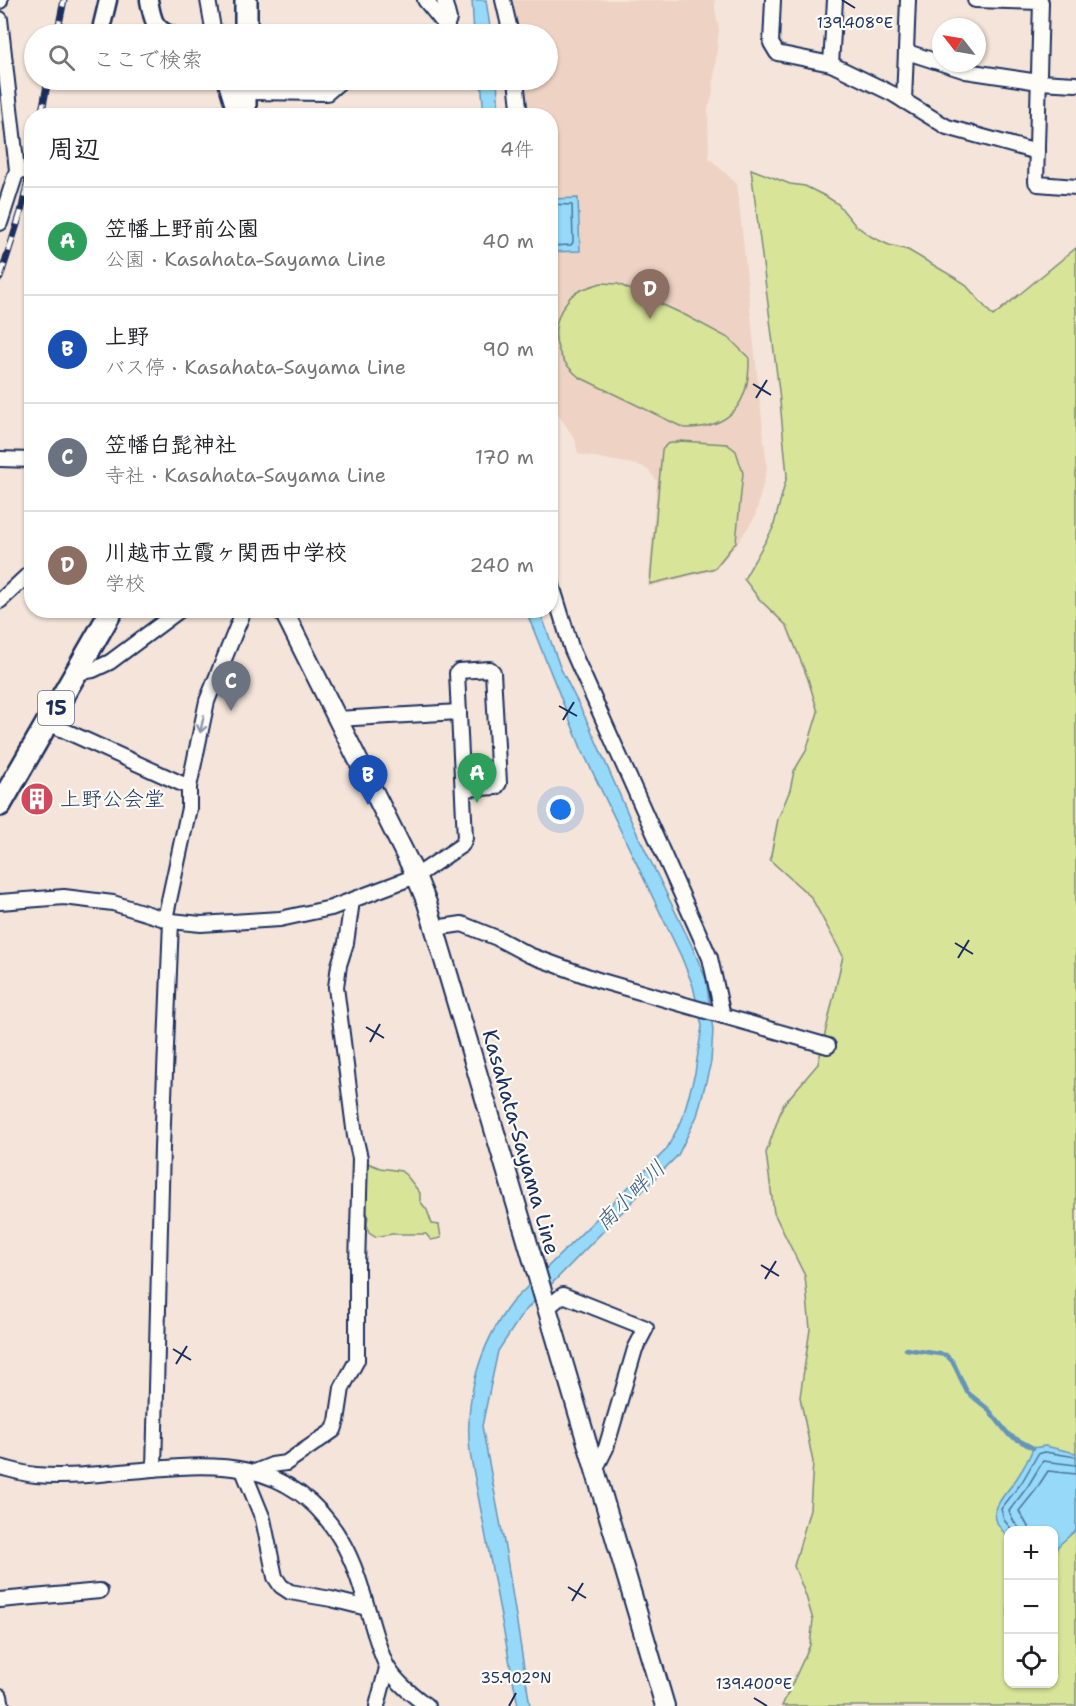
<!DOCTYPE html>
<html lang="ja">
<meta charset="utf-8">
<style>
body{margin:0;font-family:"Shantell Sans","Klee One",sans-serif;background:#f6f6f6;color:#202124}
.controls{position:absolute;right:18px;bottom:18px;display:grid;overflow:hidden;border-radius:12px;box-shadow:0 2px 4px #0004}
.controls button{width:54px;height:54px;display:grid;place-items:center;padding:0;border:0;border-bottom:2px solid #e0e0e0;background:#fff;color:#202124;font:30px sans-serif}
.compass{position:absolute;left:932px;top:18px;width:54px;height:54px;border-radius:50%;background:#fff;box-shadow:0 2px 4px #0004;rotate:301deg}
.you{position:absolute;left:561px;top:810px;width:21px;height:21px;margin:-15px;border:4px solid #fff;border-radius:50%;background:#1a73e8;box-shadow:0 0 0 9px #1a73e833}
.badge{display:grid;place-items:center;width:39px;height:39px;border-radius:50%;background:#b45309;color:#fff;font-size:20px;font-weight:700}
.pin{position:absolute;translate:-50% -50px;filter:drop-shadow(0 2px 3px #0008)}
.pin::after{content:'';position:absolute;top:32px;width:21px;height:18px;background:inherit;clip-path:polygon(0 0,100% 0,50% 100%)}
.list{margin:0;padding:0;list-style:none}
h2{display:flex;justify-content:space-between;align-items:center;height:78px;margin:0;padding:0 24px;font-size:26px}
h2 small{font-size:20px;font-weight:400;color:#757577}
.list li{display:grid;grid-template-columns:39px 1fr auto;gap:18px;align-items:center;box-sizing:border-box;height:108px;padding:0 24px;border-top:2px solid #e0e0e0}
.list b{display:block;font-size:22px;white-space:nowrap}
.list p{margin:0;font-size:20px;white-space:nowrap;color:#757577}
.list em{font-size:20px;font-style:normal;color:#757577}
.icon{flex:none;width:33px;height:33px;fill:none;stroke:currentColor;stroke-width:2;stroke-linecap:round;stroke-linejoin:round}
.map{position:relative;flex:none;width:1076px;height:1706px;overflow:hidden}
.search{position:absolute;background:#fff;box-shadow:0 2px 4px #0004;left:24px;top:24px;width:534px;height:66px;display:flex;align-items:center;gap:15px;box-sizing:border-box;padding:0 21px;border-radius:33px;color:#757577;font-size:22px}
.panel{position:absolute;background:#fff;box-shadow:0 2px 4px #0004;left:24px;top:108px;width:534px;height:510px;border-radius:24px}
.map>svg:first-child{display:block}
.built{fill:#eed3c4}
.green{fill:#d8e497;stroke:#7a8a7a;stroke-width:1.5;fill-rule:evenodd}
.water{fill:#96d9f8;stroke:#6595ba;stroke-width:1.5}
.lines{fill:none;stroke-linecap:round;stroke-linejoin:round}
.shore{stroke:#4c739c;stroke-width:1.5}
.stream{stroke:#6595ba;stroke-width:4.5}
.minor-casing{stroke:#1b2f5e;stroke-width:18}
.tertiary-casing{stroke:#1b2f5e;stroke-width:21}
.secondary-casing{stroke:#1b2f5e;stroke-width:22}
.primary-casing{stroke:#1b2f5e;stroke-width:26}
.minor{stroke:#fdfcf7;stroke-width:14}
.tertiary{stroke:#fdfcf7;stroke-width:16}
.secondary{stroke:#fdfcf7;stroke-width:18}
.primary{stroke:#fdfcf7;stroke-width:21}
.rail-casing{stroke:#1b2f5e;stroke-width:7}
.rail{stroke:#fdfcf7;stroke-width:4.5;stroke-dasharray:14;stroke-linecap:butt}
.oneway{stroke:#8c96aa}
.ticks{fill:none;stroke:#1b2f5e;stroke-width:2}
.labels{text-anchor:middle;stroke-width:4.5;stroke-linejoin:round;paint-order:stroke}
.shield{fill:#fdfcf7;stroke:#5f6c8c;stroke-width:1.5}
.shield-label{font-size:20px;font-weight:bold;fill:#1b2f5e}
.poi-label{font-size:21px;fill:#1b2f5e;stroke:#fdfcf7;text-anchor:start}
.street-label{font-size:21px;fill:#1b2f5e;stroke:#fdfcf7}
.water-label{font-size:22px;font-style:italic;fill:#3a5a84;stroke:#fdfcf7}
.ticks-label{font-size:15px;text-anchor:middle;fill:#1b2f5e;stroke:#fdfcf7;stroke-width:4.5;stroke-linejoin:round;paint-order:stroke}
</style>
<div class="map">
<svg width="1076" height="1706" viewBox="0 0 1076 1706">
<rect width="100%" height="100%" fill="#f4e4d9"/>
<filter id="ink" filterUnits="userSpaceOnUse"><feTurbulence type="fractalNoise" baseFrequency=".0167" numOctaves="2"/><feDisplacementMap in="SourceGraphic" scale="12" xChannelSelector="R" yChannelSelector="G"/><feConvolveMatrix kernelMatrix="1 2 1 2 8 2 1 2 1" color-interpolation-filters="sRGB"/></filter>
<g filter="url(#ink)">
<polygon class="built" points="509,0 715,0 715,10 719,29 712,97 708,108 709,158 737,184 767,468 755,517 737,544 715,570 648,587 657,481 649,471 642,466 578,454 575,439 551,404 550,116 526,115 523,80 548,80 548,34 517,34"/>
<g class="green">
<path d="M751 169 790 184 805 186 827 197 838 204 855 225 872 237 889 245 908 250 964 283 993 316 1076 248V1706H782L810 1645 813 1620 806 1596 794 1566 810 1509 813 1462 800 1397 810 1329 805 1276 774 1213 766 1153 783 1105 818 1064 843 956 811 897 770 860 778 819 790 790 794 771 806 751 818 712 808 679 787 626 760 600 744 579 773 528 787 476 779 391ZM1008 1530H1054V1684H1008Z"/>
<path d="M601 283 618 284 685 315 730 339 749 358C750 403 731 429 684 428L579 377C554 357 547 327 568 300 575 290 590 287 601 283Z"/>
<polygon points="681,441 727,444 736,451 743,473 736,542 715,568 650,584 662,450 667,444"/>
<polygon points="365,1162 380,1168 401,1171 407,1176 420,1193 420,1201 427,1210 432,1224 439,1225 441,1238 431,1240 426,1234 392,1234 375,1237 369,1233 367,1224 368,1215 365,1211"/>
</g>
<g class="water">
<polygon points="472,0 486,0 491,34 474,34"/>
<polygon points="481,80 497,80 499,115 484,115"/>
<polygon points="578,198 580,251 551,252 551,199"/>
<path d="M526 611H540L560 667 588 723 633 825 691 944 706 979 713 1030 711 1062 697 1116 678 1155 523 1313 498 1351 482 1426 506 1553 530 1706H518L470 1453C464 1399 479 1345 512 1302L666 1150 682 1120 695 1073 702 1026 693 986 681 956 581 748Z"/>
<path d="M1045 1446 1076 1453V1530L1058 1546 1054 1555V1530H1008V1536C981 1513 1003 1499 1017 1478 1023 1469 1029 1459 1033 1448Z"/>
</g>
<g class="lines">
<g class="shore">
<polyline points="550,204 572,205 573,242 571,245 550,246"/>
<polyline points="1012,1530 1004,1520 1001,1509 1022,1482 1038,1454 1045,1452 1076,1457"/>
<polyline points="1021,1530 1014,1522 1009,1511 1028,1486 1043,1461 1076,1465"/>
<polyline points="1030,1530 1019,1511 1035,1491 1048,1471 1076,1474"/>
</g>
<polyline class="stream" points="906,1349 946,1355 953,1362 967,1392 988,1409 1009,1435 1033,1448"/>
<defs>
<g id="minor">
<polyline points="208,0 214,34"/>
<polyline points="425,0 447,27"/>
<polyline points="503,0 511,34"/>
<polyline points="773,0 771,43 777,53 831,64 893,94 947,127 1037,152"/>
<polyline points="975,0 1041,2 1036,182 1038,184 1076,187"/>
<polyline points="0,1 0,0"/>
<polyline points="0,19 17,170 0,223"/>
<polyline points="442,34 449,19 444,0"/>
<polyline points="907,52 966,71 1039,82 1076,84"/>
<polyline points="831,64 835,0"/>
<polyline points="225,80 236,116"/>
<polyline points="516,80 520,116"/>
<polyline points="245,92 327,93 342,80"/>
<polyline points="904,101 908,0"/>
<polyline points="17,170 32,173"/>
<polyline points="0,459 32,460"/>
<polyline points="550,579 572,650 710,958 723,1016"/>
<polyline points="0,601 32,571"/>
<polyline points="75,673 93,670 110,662 180,610"/>
<polyline points="337,719 459,712"/>
<polyline points="48,723 189,787"/>
<polyline points="0,902 64,897 113,903 171,921 201,924 280,919 331,908 416,876 462,845 465,838 457,673 459,671 490,669 493,672 499,783 496,787 463,789"/>
<polyline points="165,919 189,808 189,787 207,701 244,610"/>
<polyline points="435,928 462,924 497,938 529,955 598,980 828,1046"/>
<polyline points="547,1308 563,1295 646,1328 635,1349 606,1448 595,1470"/>
<path d="M0 1467C12 1470 24 1474 36 1475 144 1484 271 1421 341 1540 358 1569 365 1602 375 1634 379 1645 382 1659 388 1668 398 1684 413 1695 427 1706"/>
<polyline points="154,1469 162,1147 171,921"/>
<polyline points="243,1470 263,1519 275,1577 281,1586 290,1592 331,1599 367,1608"/>
<polyline points="257,1471 272,1465 286,1463 334,1430 337,1421 342,1388 357,1360 357,1266 360,1158 355,1136 336,987 339,965 346,943 352,901"/>
<polyline points="0,1600 100,1591"/>
<polyline points="0,1696 2,1706"/>
<polyline points="377,1706 387,1668"/>
</g>
<g id="tertiary">
<path d="M149 0C152 16 153 28 169 34"/>
<polyline points="107,34 102,29 102,25 108,0"/>
</g>
<polyline id="secondary" points="283,610 416,876 427,903 665,1706"/>
<g id="primary">
<polyline points="246,34 246,0"/>
<polyline points="245,116 245,80"/>
<polyline points="0,805 112,610"/>
</g>
</defs>
<use href="#minor" class="minor-casing"/>
<use href="#tertiary" class="tertiary-casing"/>
<use href="#secondary" class="secondary-casing"/>
<use href="#primary" class="primary-casing"/>
<use href="#minor" class="minor"/>
<use href="#tertiary" class="tertiary"/>
<use href="#secondary" class="secondary"/>
<use href="#primary" class="primary"/>
<defs>
<g id="rail">
<polyline points="57,34 64,0"/>
<polyline points="41,116 48,80"/>
<polyline points="0,278 21,212 32,162"/>
</g>
</defs>
<use href="#rail" class="rail-casing"/>
<use href="#rail" class="rail"/>
</g>
<defs><path id="oneway-shaft" d="M-6 0H5M1.5-3L5.5 0L1.5 3" fill="none" stroke-width="1.6" stroke-linecap="round" stroke-linejoin="round" transform="scale(1.5)"/></defs>
<use class="oneway" href="#oneway-shaft" transform="translate(202 724) rotate(102)"/>
</g>
<path class="ticks" d="M842 0 855 8M753 384 771 395M756 398 767 380M559 706 577 716M563 720 574 702M955 943 973 954M958 958 969 940M366 1027 384 1038M370 1042 380 1024M761 1265 779 1276M765 1279 776 1261M173 1349 191 1360M176 1364 187 1346M568 1587 586 1598M572 1601 583 1583M754 1698 767 1706M509 1706 516 1693"/>
<defs>
<symbol id="building-disc" viewBox="-11 -11 22 22"><circle r="9.5" fill="#d1495b" stroke="#fdfcf7"/><path d="M-4-6H4V6H1V3H-1V6H-4ZM-2.5-4.3h1.7v1.8h-1.7ZM.8-4.3h1.7v1.8H.8ZM-2.5-1h1.7V.8h-1.7ZM.8-1h1.7V.8H.8Z" fill="#fff"/></symbol>
</defs>
<g fill-rule="evenodd">
<use href="#building-disc" x="18" y="780" width="38" height="38"/>
</g>
<g class="labels">
<rect class="shield" x="38" y="691" width="36" height="34" rx="4.5"/>
<g class="shield-label">
<text x="56" y="715">15</text>
</g>
<g class="poi-label">
<text x="60" y="806">上野公会堂</text>
</g>
<g class="street-label">
<text transform="translate(521 1142) rotate(74)" y="7">Kasahata-Sayama Line</text>
</g>
<g class="water-label">
<text transform="translate(630 1195) rotate(-45)" y="8">南小畔川</text>
</g>
</g>
<g class="ticks-label">
<text x="855" y="28">139.408°E</text>
<text x="516" y="1683">35.902°N</text>
<text x="754" y="1689">139.400°E</text>
</g>
</svg>
<div class="controls">
<button>+</button>
<button>−</button>
<button><svg class="icon" aria-label="locate" viewBox="0 0 24 24"><circle cx="12" cy="12" r="6"/><path d="M12 2v4M12 18v4M2 12h4M18 12h4"/></svg></button>
</div>
<svg class="compass" viewBox="-18 -18 36 36"><path d="M0-13l5 13h-10z" fill="#e53935"/><path d="M0 13l5-13h-10z" fill="#757577"/></svg>
<div class="you"></div>
<div class="pin badge" style="left:477px;top:803px;background:#2e9e5b">A</div>
<div class="pin badge" style="left:368px;top:805px;background:#1a4fb4">B</div>
<div class="pin badge" style="left:231px;top:711px;background:#6b7280">C</div>
<div class="pin badge" style="left:650px;top:319px;background:#8d6e63">D</div>
<div class="search"><svg class="icon" aria-label="search" viewBox="0 0 24 24"><circle cx="10" cy="10" r="6"/><path d="M15 15l6 6"/></svg>ここで検索</div>
<section class="panel">
<h2>周辺<small>4件</small></h2>
<ul class="list">
<li><span class="badge" style="background:#2e9e5b">A</span><div><b>笠幡上野前公園</b><p>公園 · Kasahata-Sayama Line</p></div><em>40 m</em></li>
<li><span class="badge" style="background:#1a4fb4">B</span><div><b>上野</b><p>バス停 · Kasahata-Sayama Line</p></div><em>90 m</em></li>
<li><span class="badge" style="background:#6b7280">C</span><div><b>笠幡白髭神社</b><p>寺社 · Kasahata-Sayama Line</p></div><em>170 m</em></li>
<li><span class="badge" style="background:#8d6e63">D</span><div><b>川越市立霞ヶ関西中学校</b><p>学校</p></div><em>240 m</em></li>
</ul>
</section>
</div>
